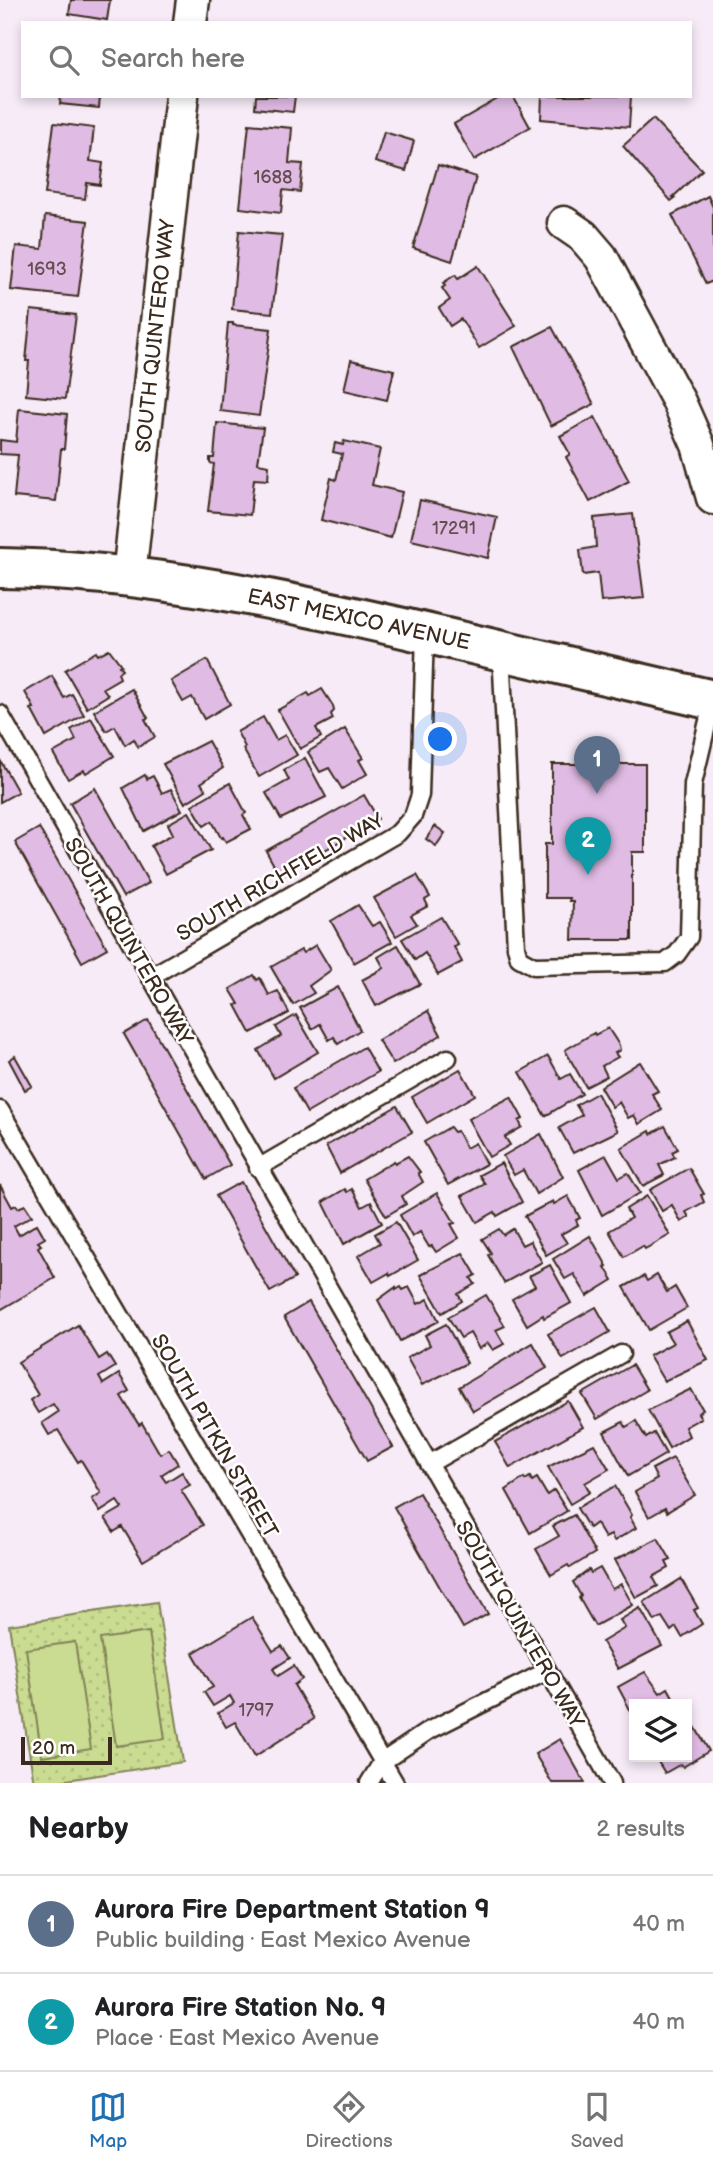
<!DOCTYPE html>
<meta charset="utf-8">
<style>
body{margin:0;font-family:"Balsamiq Sans",sans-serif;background:#f6f6f6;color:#202124}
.controls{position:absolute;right:21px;bottom:21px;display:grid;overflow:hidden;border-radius:0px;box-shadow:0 4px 10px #0003}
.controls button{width:63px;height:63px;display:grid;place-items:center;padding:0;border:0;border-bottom:2px solid #e0e0e0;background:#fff;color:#202124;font:35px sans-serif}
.scale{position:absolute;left:21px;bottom:18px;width:91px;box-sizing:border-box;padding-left:7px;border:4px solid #3b2a1e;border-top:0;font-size:19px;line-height:24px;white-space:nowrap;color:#3b2a1e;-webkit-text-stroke:5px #fff;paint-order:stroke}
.you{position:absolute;left:441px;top:740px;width:24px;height:24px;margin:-18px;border:5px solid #fff;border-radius:50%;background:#1a73e8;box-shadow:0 0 0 10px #1a73e833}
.badge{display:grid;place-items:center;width:46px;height:46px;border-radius:50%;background:#1f6fb2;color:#fff;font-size:23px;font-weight:700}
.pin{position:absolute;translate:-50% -58px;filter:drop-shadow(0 2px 4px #0008)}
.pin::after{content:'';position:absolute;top:37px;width:24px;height:21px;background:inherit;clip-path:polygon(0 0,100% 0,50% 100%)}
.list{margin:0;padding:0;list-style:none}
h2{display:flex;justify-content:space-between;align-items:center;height:91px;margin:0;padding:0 28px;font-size:30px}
h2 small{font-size:23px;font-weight:400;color:#757577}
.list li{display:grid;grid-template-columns:46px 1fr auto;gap:21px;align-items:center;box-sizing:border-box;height:98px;padding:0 28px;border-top:2px solid #e0e0e0}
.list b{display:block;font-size:26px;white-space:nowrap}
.list p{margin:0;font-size:23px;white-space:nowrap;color:#757577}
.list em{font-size:23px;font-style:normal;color:#757577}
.icon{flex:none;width:38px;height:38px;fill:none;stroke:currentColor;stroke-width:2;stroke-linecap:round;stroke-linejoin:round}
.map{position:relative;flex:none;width:713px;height:1783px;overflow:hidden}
.search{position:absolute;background:#fff;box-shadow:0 4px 10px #0003;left:21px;right:21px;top:21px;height:77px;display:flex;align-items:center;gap:18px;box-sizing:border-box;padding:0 24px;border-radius:0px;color:#757577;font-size:26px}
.sheet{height:287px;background:#fff}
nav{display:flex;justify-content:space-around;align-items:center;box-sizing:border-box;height:98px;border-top:2px solid #e0e0e0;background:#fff;font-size:19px;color:#757577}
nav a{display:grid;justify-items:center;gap:4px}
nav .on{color:#1f6fb2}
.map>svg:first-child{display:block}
.park{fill:url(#park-dots);stroke:#828358;stroke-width:2}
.pitch{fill:#c9dc91;stroke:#828358;stroke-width:2}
.building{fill:#e0bbe4;stroke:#3b2a1e;stroke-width:2}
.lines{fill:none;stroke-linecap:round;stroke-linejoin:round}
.lane-casing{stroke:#3b2a1e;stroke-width:21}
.street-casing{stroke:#3b2a1e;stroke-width:37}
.secondary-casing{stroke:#3b2a1e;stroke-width:44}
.lane{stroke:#fff;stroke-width:16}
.street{stroke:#fff;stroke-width:32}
.secondary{stroke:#fff;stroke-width:38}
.labels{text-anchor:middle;stroke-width:5;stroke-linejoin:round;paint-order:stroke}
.number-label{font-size:18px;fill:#644e50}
.street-label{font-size:21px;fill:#3b2a1e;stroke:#fff}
</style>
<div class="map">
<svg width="713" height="1783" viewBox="0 0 713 1783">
<defs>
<pattern id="park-dots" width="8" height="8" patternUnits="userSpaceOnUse" patternTransform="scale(1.75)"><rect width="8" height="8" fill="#c9dc91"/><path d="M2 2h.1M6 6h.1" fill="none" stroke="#aebd7d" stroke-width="1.8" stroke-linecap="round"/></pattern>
</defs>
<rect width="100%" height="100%" fill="#f6ebf7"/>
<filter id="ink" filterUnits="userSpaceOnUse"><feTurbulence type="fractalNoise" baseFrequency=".0143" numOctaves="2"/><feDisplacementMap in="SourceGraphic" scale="14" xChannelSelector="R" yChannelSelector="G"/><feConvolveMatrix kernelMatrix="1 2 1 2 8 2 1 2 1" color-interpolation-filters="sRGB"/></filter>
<g filter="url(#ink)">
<polygon class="park" points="157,1602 183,1762 47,1783 34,1783 9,1625"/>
<g class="pitch">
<polygon points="149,1632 165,1739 116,1746 100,1639"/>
<polygon points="75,1642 91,1749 42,1757 26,1649"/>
</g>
<g class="building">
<polygon points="71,0 110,0 107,20 69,14"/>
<polygon points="61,96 100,96 99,108 60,104"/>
<polygon points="256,96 295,96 293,112 255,108"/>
<polygon points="503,96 513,96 530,127 474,160 454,124"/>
<polygon points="542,96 631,96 629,127 541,119"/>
<polygon points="653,119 702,170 673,197 675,198 671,201 623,146"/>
<polygon points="54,123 94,128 90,161 103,163 100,185 87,183 85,199 45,194"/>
<polygon points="249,124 292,128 289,163 303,164 300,192 283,190 281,213 240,208"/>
<polygon points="384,132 414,141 406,171 375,162"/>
<polygon points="438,165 476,177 452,261 413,248"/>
<polygon points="708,196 713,207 713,281 706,284 672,215"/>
<polygon points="45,216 88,221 78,297 11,290 16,246 42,249"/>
<polygon points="239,231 282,235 272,313 232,309"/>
<polygon points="478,266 516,326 479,348 461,319 450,326 439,308 450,300 442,288 445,286 443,283 455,275 458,279"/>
<polygon points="31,310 76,315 65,399 26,395 29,361 26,361"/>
<polygon points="228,323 233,323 233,325 271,329 259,416 220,411"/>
<polygon points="552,327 594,404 551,426 513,347"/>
<polygon points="351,360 394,370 387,400 344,390"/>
<polygon points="19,409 67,414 64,449 61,449 56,501 14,497 18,455 0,454 0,440 16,442"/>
<polygon points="595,417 629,481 590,502 566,457 570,454 560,436"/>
<polygon points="217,423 263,428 258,463 269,465 268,480 254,479 250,515 208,511 214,464 210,463 210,458 214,458"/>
<polygon points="344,441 380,449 372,485 402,492 391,538 321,520 331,478 336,480 342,454 333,452 335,443 343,445"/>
<polygon points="420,500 497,517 488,558 411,540"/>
<polygon points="633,514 644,598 601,602 598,573 583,575 580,550 596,547 594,518"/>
<polygon points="109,649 121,665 119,666 122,670 118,673 120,678 103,688 108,695 87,708 65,670 96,652 98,655"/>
<polygon points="207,660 230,704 204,719 192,697 183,702 171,681"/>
<polygon points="52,676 64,698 72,694 84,715 46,737 31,709 34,708 25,692"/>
<polygon points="132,689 148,718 145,719 155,737 138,747 134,739 125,745 115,726 106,731 94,711"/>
<polygon points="322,689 333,706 334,711 331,714 333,719 316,728 321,737 300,749 278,710 308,693 310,696"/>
<polygon points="263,717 276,740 285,735 297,755 259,777 243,749 245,747 237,732"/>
<polygon points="91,718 114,756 86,773 84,770 68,779 53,753 76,740 71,730"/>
<polygon points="345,729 363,758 359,760 367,774 342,789 329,768 320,772 308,752"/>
<polygon points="208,741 223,768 201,783 206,790 185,803 163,764"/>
<polygon points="305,758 326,797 281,819 266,793 289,780 284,770"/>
<polygon points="0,760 18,792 0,802"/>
<polygon points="552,764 645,764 645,852 632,852 632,940 572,940 573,901 569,901 570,898 545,898 545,844 552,844"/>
<polygon points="145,775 147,779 153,776 162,793 171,789 182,810 144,831 123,788"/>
<polygon points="230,783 246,813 243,815 251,829 226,842 223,837 221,838 212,821 204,826 192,805"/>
<polygon points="95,788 149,883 123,897 70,803"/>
<polygon points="364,795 378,819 280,876 266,851"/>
<polygon points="189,812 211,850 166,874 151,846 173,834 168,824"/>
<polygon points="435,826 445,833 436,846 426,839"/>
<polygon points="39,828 107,948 82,962 15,842"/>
<polygon points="417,875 430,897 425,900 428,906 411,915 417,924 396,936 374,898"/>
<polygon points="358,905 372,926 380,922 392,942 354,963 331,921"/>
<polygon points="441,917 458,945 454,947 462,962 438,975 425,953 415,960 402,939"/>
<polygon points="316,945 331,970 309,986 314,993 293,1005 271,967 301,950 303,953"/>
<polygon points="398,945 420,984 376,1006 362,980 384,968 378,957"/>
<polygon points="254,975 257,980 260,978 269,995 278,991 289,1013 251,1033 236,1005 239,1004 230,989"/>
<polygon points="338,987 360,1030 338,1044 334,1037 329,1040 320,1024 312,1029 300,1008"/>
<polygon points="428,1011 441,1035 393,1064 378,1040"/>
<polygon points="296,1015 318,1052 274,1078 258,1050 281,1036 276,1027"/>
<polygon points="148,1020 230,1165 206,1179 124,1034"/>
<polygon points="608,1028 619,1045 620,1050 615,1053 618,1057 602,1066 607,1076 586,1087 565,1050 594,1033 595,1035"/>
<polygon points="364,1047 378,1072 307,1113 293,1088"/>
<polygon points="15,1056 32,1086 25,1090 9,1060"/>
<polygon points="548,1056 561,1079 570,1074 582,1094 545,1116 520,1072"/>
<polygon points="640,1062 658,1091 652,1094 662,1110 639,1124 634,1115 628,1118 619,1102 612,1107 600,1087"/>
<polygon points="460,1069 475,1095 427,1123 412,1097"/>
<polygon points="597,1093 618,1131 573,1153 559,1128 582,1115 576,1105"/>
<polygon points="511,1097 523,1119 519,1121 522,1127 505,1137 510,1145 489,1157 468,1119"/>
<polygon points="397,1106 412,1132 340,1173 326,1146"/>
<polygon points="665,1126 678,1149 672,1152 675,1157 659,1165 664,1175 643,1186 621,1148 650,1131 651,1134"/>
<polygon points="450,1127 454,1132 457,1131 466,1148 475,1143 486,1164 448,1185 424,1142"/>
<polygon points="541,1134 563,1177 536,1194 523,1170 514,1175 503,1156"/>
<polygon points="606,1155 619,1178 628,1173 640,1193 602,1215 579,1170"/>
<polygon points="408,1156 420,1172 418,1173 423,1182 402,1196 406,1204 386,1216 364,1179 394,1161 395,1163"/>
<polygon points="501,1163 522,1202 497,1216 495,1212 477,1222 462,1196 485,1184 479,1175"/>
<polygon points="689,1168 704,1194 701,1195 704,1202 686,1212 689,1217 681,1222 672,1205 662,1211 650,1190"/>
<polygon points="241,1182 295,1278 270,1292 216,1196"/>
<polygon points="0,1185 12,1207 16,1205 18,1208 25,1205 32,1216 14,1226 19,1235 37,1224 45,1238 38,1242 41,1245 38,1247 55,1278 0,1310"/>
<polygon points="345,1189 347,1192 352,1189 362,1207 371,1202 382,1223 344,1244 323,1202"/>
<polygon points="437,1193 455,1223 451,1224 459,1238 436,1252 432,1246 429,1247 420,1232 412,1237 400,1215"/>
<polygon points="568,1196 580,1218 576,1220 578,1225 561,1234 567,1243 546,1255 525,1216 553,1201 554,1204"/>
<polygon points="647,1196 670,1235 645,1249 643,1246 624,1257 609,1231 631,1218 626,1209"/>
<polygon points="396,1222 418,1260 390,1276 389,1273 373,1282 358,1256 380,1243 375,1234"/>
<polygon points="499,1229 503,1235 513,1229 522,1245 530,1241 542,1262 504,1283 488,1255 491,1253 482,1239"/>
<polygon points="590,1236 607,1266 605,1267 613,1280 587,1296 574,1274 565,1279 553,1259"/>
<polygon points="463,1253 476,1275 471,1278 475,1284 458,1294 462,1301 442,1313 420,1275"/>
<polygon points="550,1265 571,1303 544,1318 543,1315 527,1325 512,1299 535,1286 529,1276"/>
<polygon points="657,1275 667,1292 675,1287 687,1308 649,1330 624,1287 644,1276 647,1281"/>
<polygon points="396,1287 396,1290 401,1287 403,1290 409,1287 418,1304 428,1299 439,1321 400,1341 378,1300"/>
<polygon points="486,1295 505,1326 496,1330 504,1344 493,1350 488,1343 479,1349 470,1333 461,1338 448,1317"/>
<polygon points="309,1302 393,1447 367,1461 284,1317"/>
<polygon points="596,1307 610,1332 563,1359 548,1334"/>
<polygon points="687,1321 708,1360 664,1381 649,1356 673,1343 666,1332"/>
<polygon points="446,1324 467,1363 422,1385 407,1358 430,1345 425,1335"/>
<polygon points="78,1325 99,1359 107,1354 115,1367 99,1377 103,1384 119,1374 129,1391 121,1396 139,1425 142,1423 160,1454 169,1449 178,1464 161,1475 166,1482 182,1472 190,1485 181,1490 203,1525 143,1561 122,1527 114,1532 105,1518 122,1508 117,1501 100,1512 92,1499 101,1493 81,1460 78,1462 58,1430 49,1435 42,1423 58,1412 53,1404 38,1413 30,1400 38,1395 18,1362"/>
<polygon points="533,1343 547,1368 473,1411 459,1387"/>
<polygon points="632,1365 647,1390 597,1419 582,1394"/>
<polygon points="691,1389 703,1410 698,1413 701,1418 685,1427 689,1436 669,1448 648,1410"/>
<polygon points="568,1401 583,1427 510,1468 495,1442"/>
<polygon points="636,1421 646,1438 654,1433 666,1454 628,1476 604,1432 623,1422 626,1427"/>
<polygon points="594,1444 609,1469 585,1483 590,1492 570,1504 548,1467"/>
<polygon points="673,1458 695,1495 667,1512 665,1508 649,1517 635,1492 657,1479 652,1469"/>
<polygon points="530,1477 532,1481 537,1478 547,1495 554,1490 567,1511 530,1533 506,1490 524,1478 525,1480"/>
<polygon points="615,1486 632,1515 630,1517 636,1528 614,1541 611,1535 605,1538 596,1523 589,1528 577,1508"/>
<polygon points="419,1493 488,1614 463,1628 394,1507"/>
<polygon points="574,1515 595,1553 570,1568 568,1565 551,1575 536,1549 559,1536 553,1526"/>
<polygon points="658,1538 671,1560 666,1562 669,1568 653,1577 658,1586 636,1598 615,1560"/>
<polygon points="600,1568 612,1589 621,1584 633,1605 595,1626 579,1598 581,1596 573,1582 589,1570 591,1573"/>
<polygon points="681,1579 698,1608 694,1610 702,1624 682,1637 676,1627 671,1631 662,1617 655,1621 644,1602"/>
<polygon points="640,1608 662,1646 618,1669 602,1642 625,1628 620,1620"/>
<polygon points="252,1617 273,1651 282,1646 290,1658 273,1669 278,1676 294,1666 302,1679 294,1685 314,1719 255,1756 235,1722 226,1727 218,1713 234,1703 230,1696 213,1706 204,1692 213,1687 193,1653"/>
<polygon points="645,1672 660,1693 668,1688 677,1704 634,1704 634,1717 618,1687"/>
<polygon points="687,1713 709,1751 683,1767 681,1764 665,1773 655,1757 687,1757"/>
<polygon points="560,1739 585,1783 552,1783 535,1754"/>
</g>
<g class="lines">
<defs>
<g id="lane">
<polyline points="501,651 516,947 519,958 534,966 665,963 677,954 689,937 693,784 713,700"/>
<polyline points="0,714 612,1783"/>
<polyline points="150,977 398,833 413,816 420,795 425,633"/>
<polyline points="0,1110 395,1783"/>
<polyline points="258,1168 448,1058"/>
<polyline points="429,1464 621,1354"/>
<polyline points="369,1783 382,1762 428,1731 547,1671"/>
</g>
<g id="street">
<polyline points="190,23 193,0"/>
<polyline points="564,223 583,236 601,257 679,402 698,445 713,498"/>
<polyline points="129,576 182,96"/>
</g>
<path id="secondary" d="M0 568C145 570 288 601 429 634 524 656 618 678 713 700"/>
</defs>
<use href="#lane" class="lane-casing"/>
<use href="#street" class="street-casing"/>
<use href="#secondary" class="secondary-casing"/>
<use href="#lane" class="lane"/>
<use href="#street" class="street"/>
<use href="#secondary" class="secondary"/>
</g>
</g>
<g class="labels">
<g class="number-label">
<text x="273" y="183">1688</text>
<text x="47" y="275">1693</text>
<text x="454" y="534">17291</text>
<text x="256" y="1716">1797</text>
</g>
<g class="street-label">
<text transform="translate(155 336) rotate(-84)" y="7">SOUTH QUINTERO WAY</text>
<text transform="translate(359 619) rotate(12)" y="7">EAST MEXICO AVENUE</text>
<text transform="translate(280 877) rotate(-30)" y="7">SOUTH RICHFIELD WAY</text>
<text transform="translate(129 941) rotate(60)" y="7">SOUTH QUINTERO WAY</text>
<text transform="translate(215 1436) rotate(60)" y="7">SOUTH PITKIN STREET</text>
<text transform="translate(520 1624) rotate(60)" y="7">SOUTH QUINTERO WAY</text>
</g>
</g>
</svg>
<div class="controls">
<button><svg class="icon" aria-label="layers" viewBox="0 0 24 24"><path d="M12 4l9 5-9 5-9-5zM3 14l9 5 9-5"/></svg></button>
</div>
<div class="scale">20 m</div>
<div class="you"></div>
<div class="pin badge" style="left:597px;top:794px;background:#5c6f8a">1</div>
<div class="pin badge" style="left:588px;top:875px;background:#0f9aa8">2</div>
<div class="search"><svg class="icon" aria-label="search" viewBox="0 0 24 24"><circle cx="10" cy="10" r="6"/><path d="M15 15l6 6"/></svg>Search here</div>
</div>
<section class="sheet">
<h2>Nearby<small>2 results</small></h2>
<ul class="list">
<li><span class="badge" style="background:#5c6f8a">1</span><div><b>Aurora Fire Department Station 9</b><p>Public building · East Mexico Avenue</p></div><em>40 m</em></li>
<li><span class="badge" style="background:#0f9aa8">2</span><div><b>Aurora Fire Station No. 9</b><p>Place · East Mexico Avenue</p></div><em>40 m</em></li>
</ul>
</section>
<nav>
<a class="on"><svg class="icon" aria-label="map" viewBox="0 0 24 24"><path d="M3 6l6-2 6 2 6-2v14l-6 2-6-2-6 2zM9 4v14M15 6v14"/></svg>Map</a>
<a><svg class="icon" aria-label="directions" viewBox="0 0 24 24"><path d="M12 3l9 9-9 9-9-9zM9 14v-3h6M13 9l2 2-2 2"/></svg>Directions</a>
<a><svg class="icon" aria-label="saved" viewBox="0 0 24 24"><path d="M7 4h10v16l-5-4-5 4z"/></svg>Saved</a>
</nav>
